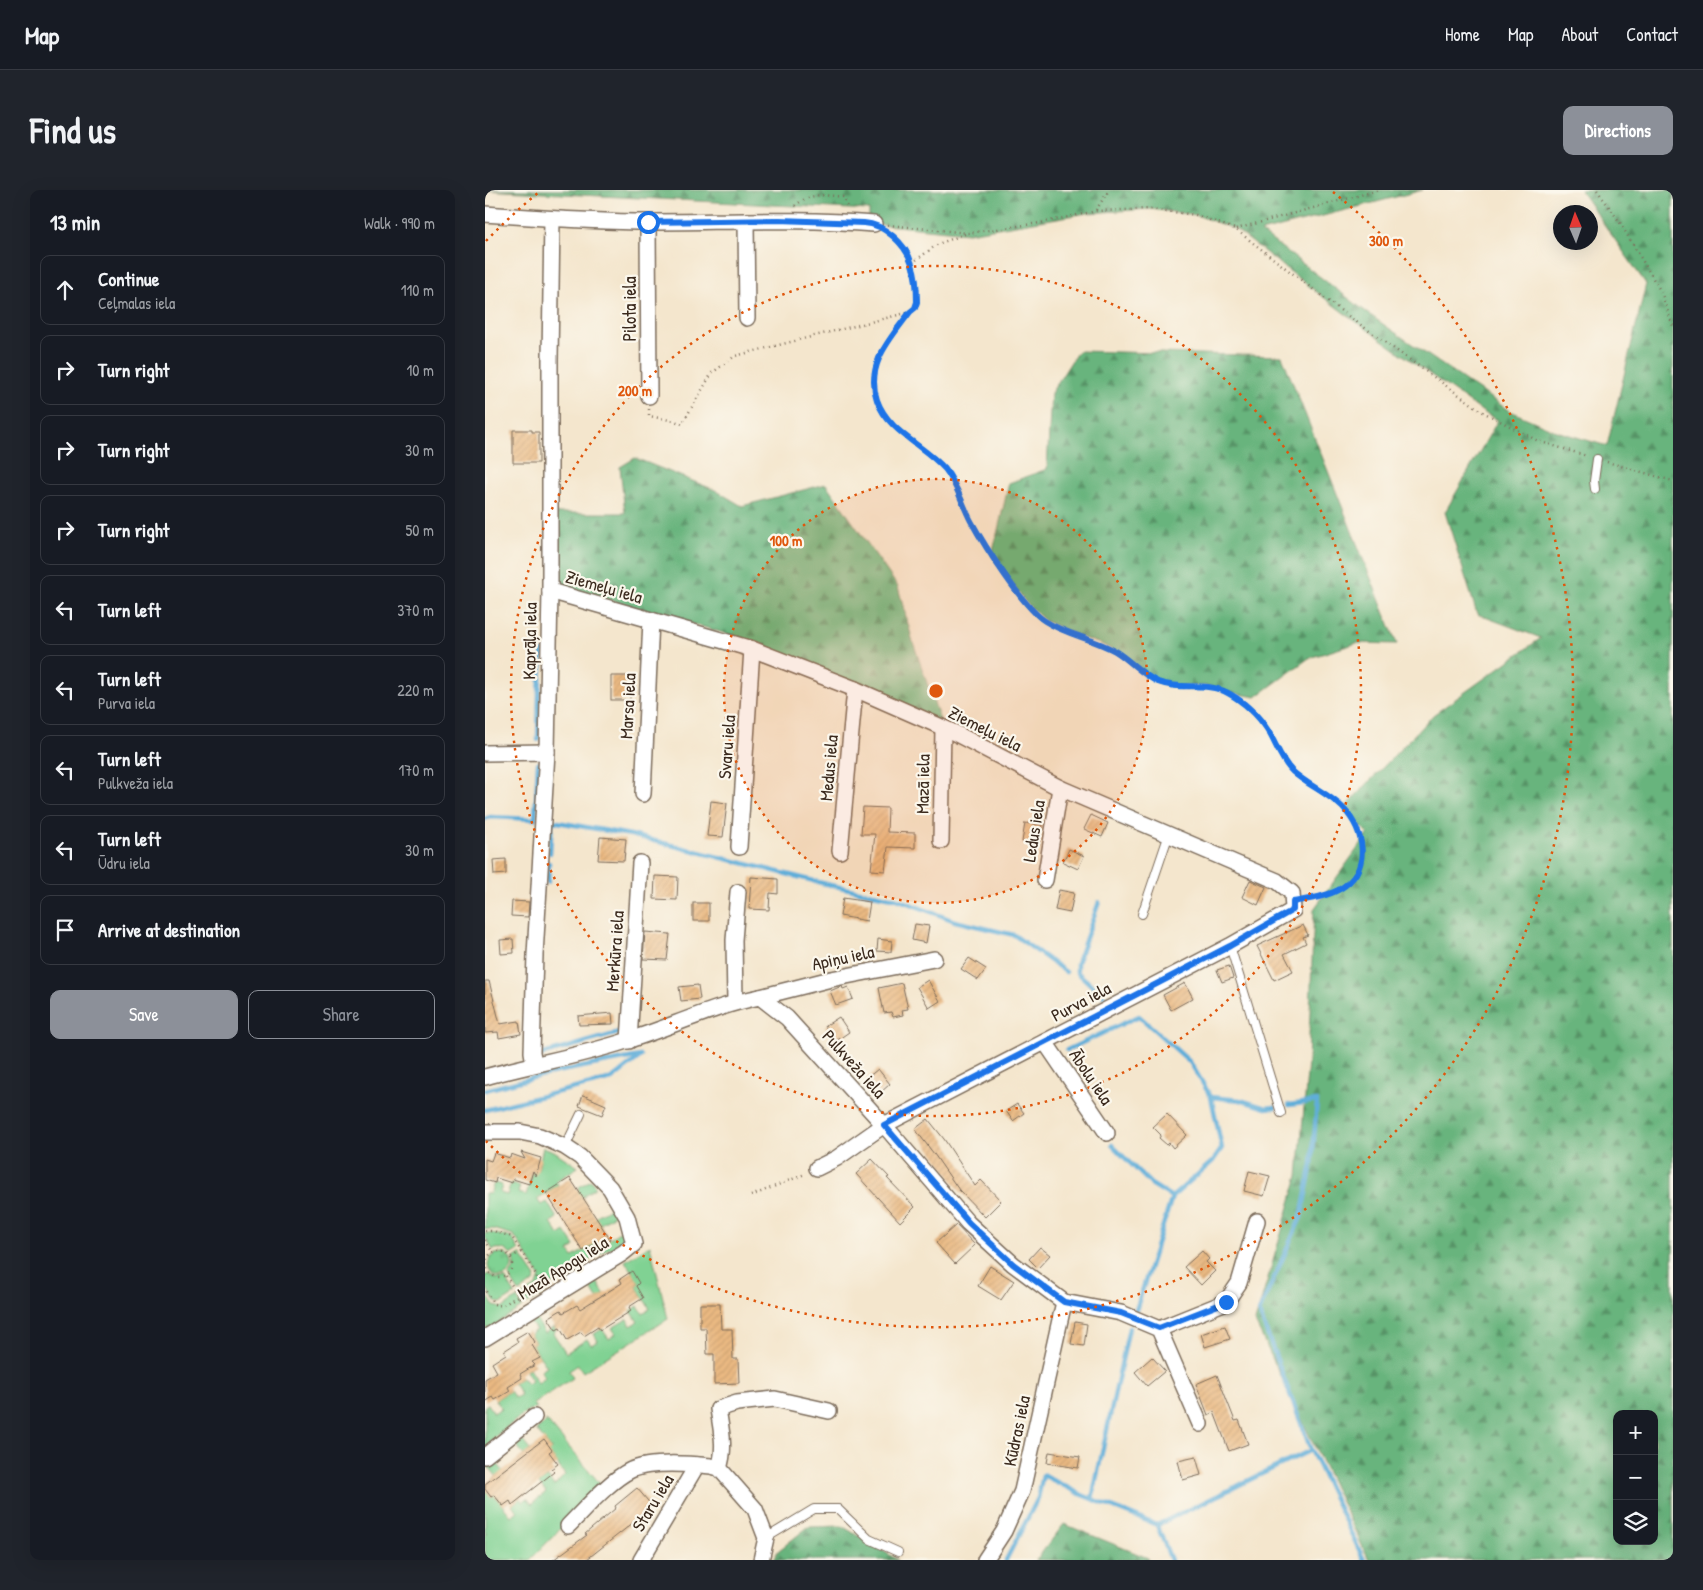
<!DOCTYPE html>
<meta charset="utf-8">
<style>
body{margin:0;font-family:"Patrick Hand",sans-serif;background:#20242c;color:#f1f3f6}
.controls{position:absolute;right:15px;bottom:15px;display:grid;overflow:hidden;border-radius:10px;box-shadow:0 5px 20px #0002}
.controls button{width:45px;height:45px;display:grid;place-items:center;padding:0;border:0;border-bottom:1px solid #363941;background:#171b24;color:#f1f3f6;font:25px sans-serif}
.compass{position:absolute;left:1068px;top:15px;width:45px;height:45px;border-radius:50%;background:#171b24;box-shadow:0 5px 20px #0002;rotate:358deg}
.stop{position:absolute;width:15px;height:15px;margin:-11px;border:4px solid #1a73e8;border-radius:50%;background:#fff}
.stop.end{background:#1a73e8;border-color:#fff;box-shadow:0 1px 5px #0008}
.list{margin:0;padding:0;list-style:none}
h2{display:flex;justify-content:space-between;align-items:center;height:65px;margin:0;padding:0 20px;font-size:21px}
h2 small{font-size:16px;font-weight:400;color:#9ea1a6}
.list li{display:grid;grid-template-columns:32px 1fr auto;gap:15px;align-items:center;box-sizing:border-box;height:70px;margin:0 10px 10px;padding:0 10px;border:1px solid #363941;border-radius:10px}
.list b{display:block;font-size:19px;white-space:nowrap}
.list p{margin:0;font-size:16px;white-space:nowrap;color:#9ea1a6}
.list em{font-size:16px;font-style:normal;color:#9ea1a6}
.actions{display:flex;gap:10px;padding:15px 20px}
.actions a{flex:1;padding:11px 0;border:1px solid #8c9099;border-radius:10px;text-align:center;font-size:18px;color:#8c9099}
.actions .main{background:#8c9099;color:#fff}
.icon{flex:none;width:28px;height:28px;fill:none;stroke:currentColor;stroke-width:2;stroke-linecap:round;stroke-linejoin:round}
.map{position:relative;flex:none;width:1188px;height:1370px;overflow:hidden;border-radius:10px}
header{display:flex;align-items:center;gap:30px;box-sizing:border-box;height:70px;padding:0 25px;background:#171b24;border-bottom:1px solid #363941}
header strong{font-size:24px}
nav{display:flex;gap:28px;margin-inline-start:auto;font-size:18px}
.intro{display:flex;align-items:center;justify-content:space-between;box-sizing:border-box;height:120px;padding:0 30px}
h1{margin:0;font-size:35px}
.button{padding:12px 22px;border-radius:10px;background:#8c9099;color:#fff;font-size:18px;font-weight:700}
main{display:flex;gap:30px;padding:0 30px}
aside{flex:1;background:#171b24;border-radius:10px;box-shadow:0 5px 20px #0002}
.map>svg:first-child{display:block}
.grass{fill:#80d293;stroke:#5e7e58}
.forest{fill:url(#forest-firs);stroke:#526f4e;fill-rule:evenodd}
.park{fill:url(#park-tufts);stroke:#5e7e58}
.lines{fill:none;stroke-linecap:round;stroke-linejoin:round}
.stream{stroke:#60aed9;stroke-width:4.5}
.building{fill:url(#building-hatch)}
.lane-casing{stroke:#7c6c5b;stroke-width:10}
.street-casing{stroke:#7c6c5b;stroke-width:18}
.path{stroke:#7c6c5b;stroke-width:2.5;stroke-dasharray:1 4;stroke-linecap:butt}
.lane{stroke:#fff;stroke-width:8}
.street{stroke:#fff;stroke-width:15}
.route{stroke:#1a73e8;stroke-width:6}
.ring{fill:none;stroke:#df570d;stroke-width:2.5;stroke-dasharray:2.5 5}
.labels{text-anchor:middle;stroke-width:4.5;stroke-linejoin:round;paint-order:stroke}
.street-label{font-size:18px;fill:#3b2a1e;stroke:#fbf7ec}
.centre{fill:#df570d;stroke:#fbf7ec;stroke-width:2.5}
.ring-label{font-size:15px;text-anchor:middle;font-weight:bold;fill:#df570d;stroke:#fbf7ec;stroke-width:4.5;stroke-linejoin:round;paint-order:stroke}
</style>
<header>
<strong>Map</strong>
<nav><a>Home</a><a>Map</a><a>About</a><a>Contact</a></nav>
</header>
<div class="intro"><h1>Find us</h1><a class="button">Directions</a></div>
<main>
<aside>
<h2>13 min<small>Walk · 990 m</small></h2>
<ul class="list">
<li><svg class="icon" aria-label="ahead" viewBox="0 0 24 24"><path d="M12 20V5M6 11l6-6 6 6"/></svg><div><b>Continue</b><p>Ceļmalas iela</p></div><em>110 m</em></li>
<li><svg class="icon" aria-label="right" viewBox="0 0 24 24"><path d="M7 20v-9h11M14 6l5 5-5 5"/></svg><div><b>Turn right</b></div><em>10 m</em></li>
<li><svg class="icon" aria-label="right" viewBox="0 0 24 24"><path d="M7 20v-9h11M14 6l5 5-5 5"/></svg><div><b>Turn right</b></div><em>30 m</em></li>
<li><svg class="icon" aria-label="right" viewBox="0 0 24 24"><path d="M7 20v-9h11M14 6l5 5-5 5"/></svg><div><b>Turn right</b></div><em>50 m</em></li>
<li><svg class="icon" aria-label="left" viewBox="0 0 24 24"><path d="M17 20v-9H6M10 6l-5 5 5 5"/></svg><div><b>Turn left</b></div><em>370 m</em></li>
<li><svg class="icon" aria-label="left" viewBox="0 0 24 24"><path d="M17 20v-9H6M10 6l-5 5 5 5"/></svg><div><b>Turn left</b><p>Purva iela</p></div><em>220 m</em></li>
<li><svg class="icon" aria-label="left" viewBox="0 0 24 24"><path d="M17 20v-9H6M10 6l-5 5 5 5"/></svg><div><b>Turn left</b><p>Pulkveža iela</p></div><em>170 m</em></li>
<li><svg class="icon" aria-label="left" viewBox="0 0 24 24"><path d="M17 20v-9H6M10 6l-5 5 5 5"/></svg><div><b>Turn left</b><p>Ūdru iela</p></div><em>30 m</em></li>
<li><svg class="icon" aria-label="arrive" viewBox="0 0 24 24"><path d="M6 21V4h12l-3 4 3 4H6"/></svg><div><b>Arrive at destination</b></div></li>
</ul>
<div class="actions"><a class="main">Save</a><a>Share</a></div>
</aside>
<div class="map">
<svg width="1188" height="1370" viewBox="0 0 1188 1370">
<defs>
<pattern id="forest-firs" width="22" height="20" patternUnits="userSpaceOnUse" patternTransform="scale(1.25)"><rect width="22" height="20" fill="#68b47d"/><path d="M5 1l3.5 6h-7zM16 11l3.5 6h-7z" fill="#579366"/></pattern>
<pattern id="park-tufts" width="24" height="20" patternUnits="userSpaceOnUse" patternTransform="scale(1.25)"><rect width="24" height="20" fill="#80d293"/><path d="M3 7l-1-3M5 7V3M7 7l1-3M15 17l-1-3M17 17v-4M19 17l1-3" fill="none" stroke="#70b47e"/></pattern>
<pattern id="building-hatch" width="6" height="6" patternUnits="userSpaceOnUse" patternTransform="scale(1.25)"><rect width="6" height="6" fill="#eab982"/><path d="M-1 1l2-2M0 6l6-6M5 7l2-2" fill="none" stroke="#ca9f70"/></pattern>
</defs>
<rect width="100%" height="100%" fill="#fbf7ec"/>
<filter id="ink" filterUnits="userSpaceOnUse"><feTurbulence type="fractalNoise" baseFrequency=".02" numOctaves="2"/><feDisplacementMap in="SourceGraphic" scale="10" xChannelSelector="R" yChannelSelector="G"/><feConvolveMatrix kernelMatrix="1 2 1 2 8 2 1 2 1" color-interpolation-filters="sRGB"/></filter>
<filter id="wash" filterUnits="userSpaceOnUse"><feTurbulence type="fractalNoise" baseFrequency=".0096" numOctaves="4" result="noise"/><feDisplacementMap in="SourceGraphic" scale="20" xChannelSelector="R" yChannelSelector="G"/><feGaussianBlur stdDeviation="1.12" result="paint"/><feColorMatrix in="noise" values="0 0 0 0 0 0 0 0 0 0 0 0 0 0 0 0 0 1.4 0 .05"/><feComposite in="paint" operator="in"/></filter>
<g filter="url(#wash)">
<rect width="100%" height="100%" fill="#f4e6cd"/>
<g class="grass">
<polygon points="58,957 69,961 93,977 71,991 73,995 52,1009 56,1015 62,1012 72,1028 66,1032 74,1045 80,1041 90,1056 84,1061 88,1067 111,1053 114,1056 137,1040 141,1050 131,1059 122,1059 65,1095 61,1103 42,1114 37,1105 52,1096 55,1087 29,1045 8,1039 0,1039 0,1003 5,1004 9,993 17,995 15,1003 22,1005 26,993 35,996 33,1003 41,1005 49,979 53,980"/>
<polygon points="106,990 111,997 99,1005 99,1007 92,1011 88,1004 94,1000 94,997"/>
<polygon points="125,1018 129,1025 116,1033 116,1036 106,1033 113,1025"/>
<path d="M0 1043H7L27 1048 34 1060 26 1065C20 1059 16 1057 8 1060L0 1047Z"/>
<polygon points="165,1055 183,1129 98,1182 93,1175 84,1181 88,1188 48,1214 51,1218 41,1222 12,1245 0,1259 0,1216 3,1214 9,1223 16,1218 10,1210 25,1201 30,1208 36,1205 29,1193 37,1188 42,1194 47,1191 41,1181 44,1179 53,1193 60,1188 56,1181 62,1177 47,1155 50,1152 45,1144 51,1140 45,1132 51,1129 60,1143 69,1137 71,1140 68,1143 81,1163 102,1149 106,1155 113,1151 109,1144 117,1139 124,1149 131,1144 127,1138 142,1129 146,1136 153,1132 146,1121 153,1116 158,1123 165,1119 151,1096 154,1093 140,1071"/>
<polygon points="35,1064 51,1087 49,1092 34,1102 24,1086 29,1079 29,1068"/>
<polygon points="3,1084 12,1089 20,1088 30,1104 16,1113 10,1112 0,1096 0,1086"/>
<polygon points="111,1090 123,1110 116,1115 104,1095"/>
<polygon points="0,1103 9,1116 18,1118 32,1108 37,1117 5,1138 0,1138"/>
<polygon points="62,1231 117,1296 45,1370 0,1370 0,1346 2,1344 0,1342 0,1299 6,1307 9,1305 26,1326 33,1321 27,1315 36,1308 38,1312 42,1308 47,1314 61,1302 54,1294 63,1287 69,1296 80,1285 64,1262 67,1259 51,1240"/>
<polygon points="37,1250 51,1268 44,1273 31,1254"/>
<polygon points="10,1271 24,1288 18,1294 3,1276"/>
</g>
<g class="forest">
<path d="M0 0H938L776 42 892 130 1023 220 1071 241 1122 256 1161 94 1095 0H1188V1370H884L770 1132 813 986 823 872 829 719 883 644 860 617 948 525 1056 448 992 424 960 322 1013 230 998 222 859 123 750 39 711 25 665 19 602 23 483 43 389 34 384 37V20ZM1132 1224H1169V1351H1132Z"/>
<polygon points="593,161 797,166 912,454 872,453 824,468 771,507 743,502 724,496 687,496 672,492 632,462 616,454 598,448 560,431 541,413 507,365 524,293 562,279 566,203"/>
<polygon points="150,268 230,300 257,316 341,294 413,397 428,452 456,533 277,454 72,395 71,323 140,323 135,277"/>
<polygon points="579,1334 663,1368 664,1370 551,1370"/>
<polygon points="357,1336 413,1370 288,1370 293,1361 323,1337"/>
</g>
<circle class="park" cx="15" cy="1075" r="12"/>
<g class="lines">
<g class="stream">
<polyline points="53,550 54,503 57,462"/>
<polyline points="0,629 5,627 50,629 53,573"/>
<polyline points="65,663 67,631 146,645 345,695 412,709 470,731 529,745 581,782"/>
<polyline points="63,692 64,673"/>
<polyline points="614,712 592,773 592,782 625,812"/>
<polyline points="54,854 55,865 137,842"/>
<polyline points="582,860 654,826 705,872 726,907 737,958 728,971 687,1007 651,1120"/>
<polyline points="0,900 71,882 155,866"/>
<polyline points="726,907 755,910 781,918 790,917"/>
<polyline points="0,920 127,889 156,866"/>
<polyline points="627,955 666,994 687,1007"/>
<polyline points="826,1260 879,1370"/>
<polyline points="607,1309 644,1138"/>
<polyline points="672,1335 686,1370"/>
<polyline points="521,1370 553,1308 558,1285 597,1305 672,1335 826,1260 774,1122 816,1027 827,974 832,911 804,915"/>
</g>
</g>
<g id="blocks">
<g class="building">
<polygon points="28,240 47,240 47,242 54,242 54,273 28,273"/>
<rect x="126" y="486" width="19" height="24"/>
<polygon points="226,611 242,613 238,647 222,646"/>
<polygon points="378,617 403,618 402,642 430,643 430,658 403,657 400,681 386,680 390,644 376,644"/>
<polygon points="606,625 623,633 617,647 599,639"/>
<polygon points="540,633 557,635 554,655 537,652"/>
<polygon points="115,647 141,649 139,671 113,670"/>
<polygon points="584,659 599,666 593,679 578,672"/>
<polygon points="21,669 21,684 9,685 8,670"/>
<polygon points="170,686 193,687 192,710 169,709"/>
<polygon points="266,687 293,689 293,704 285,703 284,720 264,719"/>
<polygon points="765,690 781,697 773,715 757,707"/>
<polygon points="574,700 589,703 585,723 570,720"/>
<polygon points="358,708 385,712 382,731 355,726"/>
<polygon points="27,711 44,712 43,727 26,726"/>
<rect x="208" y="713" width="16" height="18"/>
<polygon points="430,734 444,736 441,753 427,750"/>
<polygon points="818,735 823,745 818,747 821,753 799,764 808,781 789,790 772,756"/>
<polygon points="160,742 185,744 182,770 158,769"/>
<polygon points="28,749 29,763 16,764 15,750"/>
<polygon points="393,749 407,751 406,762 392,761"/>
<polygon points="484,768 501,779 493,790 476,779"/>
<polygon points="744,776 748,788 737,792 732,780"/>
<polygon points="443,790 455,811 444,818 432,797"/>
<polygon points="0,791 4,791 15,834 34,831 36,844 14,848 13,842 0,843"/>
<polygon points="417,793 423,819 417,820 418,825 408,827 406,822 399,823 394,798"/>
<polygon points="700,793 708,808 686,820 678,805"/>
<polygon points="213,795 215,809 196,811 194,797"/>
<polygon points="357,796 358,799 363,797 368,809 351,815 345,801"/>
<polygon points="127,823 128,834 94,835 93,826"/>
<polygon points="354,827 364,842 351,851 340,836"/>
<polygon points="393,879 405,894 395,903 382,888"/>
<polygon points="98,905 121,915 117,925 94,916"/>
<polygon points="532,914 539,923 528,931 521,921"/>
<polygon points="682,924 702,945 688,958 684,953 682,955 674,948 676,945 668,937"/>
<polygon points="443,929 459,949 490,996 496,990 516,1011 500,1027 474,1000 449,964 430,939"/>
<polygon points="36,962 56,968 51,986 48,981 44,994 28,989 27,993 11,988 10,993 0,990 0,969 6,971 9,963 25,968 26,964 40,969"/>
<polygon points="387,969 404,987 402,988 430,1017 415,1032 371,984"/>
<polygon points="764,981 785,986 779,1006 759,1001"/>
<polygon points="85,988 125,1049 114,1056 111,1053 98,1061 61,1003"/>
<polygon points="471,1035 490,1055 470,1074 451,1053"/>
<polygon points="555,1057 565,1065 553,1078 544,1069"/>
<polygon points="717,1061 724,1069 721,1072 730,1081 716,1095 699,1077"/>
<polygon points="505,1076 529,1091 516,1110 493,1096"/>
<polygon points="147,1081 154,1093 151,1096 158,1108 144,1117 146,1121 115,1140 113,1137 99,1146 96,1142 82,1150 75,1138 71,1140 63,1128 76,1120 78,1123 92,1115 95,1119 137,1093 135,1089"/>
<polygon points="215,1114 235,1114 236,1139 247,1139 248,1169 253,1169 254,1193 229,1194 229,1164 222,1164 221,1138 215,1138"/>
<polygon points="590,1132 602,1134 599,1156 586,1154"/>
<polygon points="740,1136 745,1149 720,1157 716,1144"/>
<polygon points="43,1141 50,1152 47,1155 55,1168 47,1172 50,1175 35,1184 37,1188 23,1197 25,1201 10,1210 8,1207 0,1212 0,1189 12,1182 7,1173 21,1164 19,1161 33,1152 31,1148"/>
<polygon points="667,1167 680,1181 662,1196 650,1182"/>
<polygon points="732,1185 750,1231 754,1230 763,1254 744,1261 729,1222 723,1225 711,1194"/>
<polygon points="59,1249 67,1260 64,1262 73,1274 66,1279 69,1282 27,1315 25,1311 18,1316 9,1305 6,1307 0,1299 0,1294"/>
<polygon points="564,1262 595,1267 593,1278 562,1273"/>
<polygon points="711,1267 716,1285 698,1290 693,1271"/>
<polygon points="152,1298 168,1317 101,1370 68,1370 102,1345 100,1344 131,1318 130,1316"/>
</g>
</g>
</g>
<g filter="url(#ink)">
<use href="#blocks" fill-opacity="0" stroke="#7c6c5b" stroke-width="1"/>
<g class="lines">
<defs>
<g id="lane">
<polyline points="1110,299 1109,291 1112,269"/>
<polyline points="657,724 684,644"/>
<polyline points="745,756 796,923"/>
<polyline points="80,957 96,924"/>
<polyline points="281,1348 329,1319 353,1319 384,1349 413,1362"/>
</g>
<g id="street">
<path d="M0 24C55 28 109 32 164 32 239 32 314 28 389 34"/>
<polyline points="261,31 262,128"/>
<polyline points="163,32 164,206"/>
<polyline points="65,401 267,459 370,499 468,542 575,598 792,691 807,703 808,720 745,756 399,935 352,968 332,978"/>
<polyline points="0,563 62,562"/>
<polyline points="158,604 166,430"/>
<polyline points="456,651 458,538"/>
<polyline points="254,657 267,459"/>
<polyline points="355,661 370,499"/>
<polyline points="560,690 575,598"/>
<polyline points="275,807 346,789 449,769"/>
<polyline points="250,812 249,750 253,702"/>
<polyline points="144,851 155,673"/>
<polyline points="560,852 622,943"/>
<polyline points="49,874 47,862 50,765 62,562 65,401 65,170 67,29"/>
<path d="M0 887C47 874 95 866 141 851 186 837 229 816 275 807L302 828 399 935 483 1033 528 1074 579 1112 636 1123 674 1139 715 1234"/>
<polyline points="0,942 35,942 55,946 80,957 95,967 125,998 142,1027 149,1054 138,1063 0,1148"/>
<polyline points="674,1139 741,1112 754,1093 772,1031"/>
<polyline points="0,1266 49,1227"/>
<path d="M234 1278C241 1258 236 1239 233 1219L252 1213 290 1209 344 1221"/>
<path d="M83 1336C100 1319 125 1290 146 1280 166 1271 204 1274 226 1276L234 1278 270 1319 281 1348 276 1370"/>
<polyline points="156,1370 212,1275"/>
<polyline points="500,1370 519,1341 537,1301 579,1112"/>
</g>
</defs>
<use href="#lane" class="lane-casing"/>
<use href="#street" class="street-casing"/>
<g class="path">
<polyline points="1112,0 1134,31 1176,102 1188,136"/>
<path d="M310 16C326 2 339 5 359 7L363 19"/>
<polyline points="611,20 624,0"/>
<polyline points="403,35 483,43 555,33 611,21 665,19 711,25 750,39 859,123 998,222 1053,251 1102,266"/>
<polyline points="751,39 894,0"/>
<polyline points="427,73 453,54 480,44"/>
<path d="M425 122C405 149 382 171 392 208 402 246 448 256 466 287 474 301 478 317 486 331 500 357 536 414 559 430 580 445 609 448 631 462 649 473 662 489 682 495 702 501 723 492 743 502 758 510 772 524 781 538 791 551 795 567 806 579 821 595 844 603 859 619 864 625 871 634 874 641 883 661 874 687 855 699 845 704 833 707 822 709"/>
<path d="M164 219V226L190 231 197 234 227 183 250 166 425 122 430 118 432 112C431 84 425 58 401 41"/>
<polyline points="1122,272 1188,291"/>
<polyline points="266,1006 320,984"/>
<polyline points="0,1041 8,1041 27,1047 52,1086 51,1094 17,1116 9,1114 0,1100"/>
<polyline points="0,1050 8,1063"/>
<circle cx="14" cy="1074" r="13"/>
<polyline points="26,1067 36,1062"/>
<polyline points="21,1086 36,1110"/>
</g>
<use href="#lane" class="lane"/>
<use href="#street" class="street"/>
</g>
</g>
<g class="lines" filter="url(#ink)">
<path class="route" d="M163 32 294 30 379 33C399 34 421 54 427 74 431 85 432 100 432 112L430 118 425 122C406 148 380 174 392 210 403 242 439 255 460 279 472 294 477 314 486 331 499 355 538 417 560 431 581 445 608 448 630 461 645 470 657 485 673 492 696 501 721 491 743 503 758 511 773 525 782 539 791 553 795 569 807 581 822 595 843 603 858 618 880 641 887 680 855 699 841 707 823 709 808 712V720L745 756 399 935 484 1033 528 1074 579 1112 636 1123 674 1138 741 1112"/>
</g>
<circle cx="451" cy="501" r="212" fill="#df570d" fill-opacity=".12"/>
<g class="ring">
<circle cx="451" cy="501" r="212"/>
<circle cx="451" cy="501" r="425"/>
<path d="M1 51A637 637 0 0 1 54 2M848 2A637 637 0 1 1 1 951"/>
</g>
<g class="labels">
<g class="street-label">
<text transform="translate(145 119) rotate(-90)" y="6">Pilota iela</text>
<text transform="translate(119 397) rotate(16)" y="6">Ziemeļu iela</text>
<text transform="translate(45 451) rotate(-89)" y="6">Kaprāļa iela</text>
<text transform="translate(143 516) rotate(-87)" y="6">Marsa iela</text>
<text transform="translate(500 539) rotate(27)" y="6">Ziemeļu iela</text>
<text transform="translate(242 557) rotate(-86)" y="6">Svaru iela</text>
<text transform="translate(344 578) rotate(-85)" y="6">Medus iela</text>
<text transform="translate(438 594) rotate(-89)" y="6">Mazā iela</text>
<text transform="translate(549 641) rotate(-81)" y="6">Ledus iela</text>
<text transform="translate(130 761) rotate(-86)" y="6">Merkūra iela</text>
<text transform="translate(358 768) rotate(-12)" y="6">Apiņu iela</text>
<text transform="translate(596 812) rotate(-28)" y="6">Purva iela</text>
<text transform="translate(369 874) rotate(48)" y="6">Pulkveža iela</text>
<text transform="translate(606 887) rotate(56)" y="6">Ābolu iela</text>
<text transform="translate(78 1078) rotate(-32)" y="6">Mazā Apogu iela</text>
<text transform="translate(532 1241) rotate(-78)" y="6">Kūdras iela</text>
<text transform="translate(168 1313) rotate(-59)" y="6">Staru iela</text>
</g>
</g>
<circle cx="451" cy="501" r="8" class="centre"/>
<g class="ring-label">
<text x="901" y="56">300 m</text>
<text x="150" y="206">200 m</text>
<text x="301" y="356">100 m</text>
</g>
</svg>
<div class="controls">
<button>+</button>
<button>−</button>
<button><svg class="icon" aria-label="layers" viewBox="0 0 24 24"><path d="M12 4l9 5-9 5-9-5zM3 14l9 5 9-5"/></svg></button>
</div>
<svg class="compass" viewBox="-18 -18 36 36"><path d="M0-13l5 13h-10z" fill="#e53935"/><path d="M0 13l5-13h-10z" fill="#9ea1a6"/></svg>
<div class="stop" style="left:163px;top:32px"></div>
<div class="stop end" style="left:741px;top:1112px"></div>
</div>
</main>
